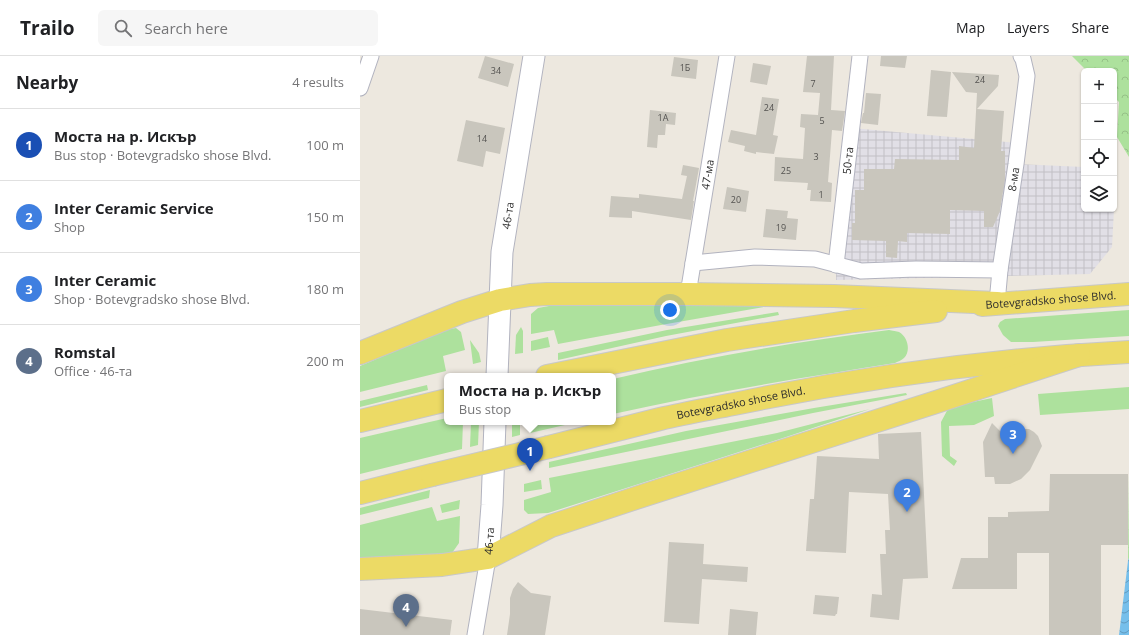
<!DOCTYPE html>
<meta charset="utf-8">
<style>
body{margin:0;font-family:"Open Sans",sans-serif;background:#f6f6f6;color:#202124}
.controls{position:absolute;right:12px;top:12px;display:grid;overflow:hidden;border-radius:6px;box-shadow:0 1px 3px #0004}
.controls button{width:36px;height:36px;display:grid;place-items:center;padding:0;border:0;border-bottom:1px solid #e0e0e0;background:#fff;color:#202124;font:20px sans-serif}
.you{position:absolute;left:310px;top:254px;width:14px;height:14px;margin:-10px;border:3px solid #fff;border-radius:50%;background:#1a73e8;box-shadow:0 0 0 6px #1a73e833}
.badge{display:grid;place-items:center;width:26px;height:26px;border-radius:50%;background:#0f766e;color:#fff;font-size:13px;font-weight:700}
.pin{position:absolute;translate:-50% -33px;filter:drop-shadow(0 1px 2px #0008)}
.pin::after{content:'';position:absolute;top:21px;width:14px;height:12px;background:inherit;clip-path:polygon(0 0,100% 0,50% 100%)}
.popup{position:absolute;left:84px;top:317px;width:172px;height:52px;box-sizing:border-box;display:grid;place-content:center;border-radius:6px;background:#fff;filter:drop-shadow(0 1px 3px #0005);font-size:13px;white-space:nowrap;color:#757577}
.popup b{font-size:15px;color:#202124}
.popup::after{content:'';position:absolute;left:50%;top:100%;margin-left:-8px;border:8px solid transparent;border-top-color:#fff}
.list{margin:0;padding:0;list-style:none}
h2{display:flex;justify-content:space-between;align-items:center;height:52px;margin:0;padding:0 16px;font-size:17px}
h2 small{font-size:13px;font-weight:400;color:#757577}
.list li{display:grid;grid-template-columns:26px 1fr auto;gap:12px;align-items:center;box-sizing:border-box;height:72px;padding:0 16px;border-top:1px solid #e0e0e0}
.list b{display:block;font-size:15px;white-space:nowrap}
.list p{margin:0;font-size:13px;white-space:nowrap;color:#757577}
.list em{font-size:13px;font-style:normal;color:#757577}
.icon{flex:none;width:22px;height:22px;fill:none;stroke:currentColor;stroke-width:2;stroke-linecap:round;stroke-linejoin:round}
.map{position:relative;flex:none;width:769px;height:579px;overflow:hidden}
header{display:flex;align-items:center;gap:24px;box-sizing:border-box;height:56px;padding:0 20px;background:#fff;border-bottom:1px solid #e0e0e0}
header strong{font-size:19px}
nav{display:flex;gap:22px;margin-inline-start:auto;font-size:14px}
.search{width:280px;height:36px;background:#f6f6f6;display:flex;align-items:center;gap:10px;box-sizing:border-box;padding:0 14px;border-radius:6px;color:#757577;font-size:15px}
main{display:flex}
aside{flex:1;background:#fff}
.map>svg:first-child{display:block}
.industrial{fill:url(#industrial-grid)}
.grass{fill:#ade19d}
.forest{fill:url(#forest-crowns)}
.water{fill:url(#water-waves)}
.building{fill:#c9c6bd}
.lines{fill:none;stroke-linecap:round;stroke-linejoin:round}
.street-casing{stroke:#b2b3bf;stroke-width:17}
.secondary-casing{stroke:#b2b3bf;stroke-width:23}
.primary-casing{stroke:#c8c8c8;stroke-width:24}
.street{stroke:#fff;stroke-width:15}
.secondary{stroke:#fff;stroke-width:21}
.primary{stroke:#ecda65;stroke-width:22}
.primary-bridge-casing{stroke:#c8c8c8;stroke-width:24;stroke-linecap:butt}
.primary-bridge{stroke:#ecda65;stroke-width:22}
.labels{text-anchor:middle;stroke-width:3.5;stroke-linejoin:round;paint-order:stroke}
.number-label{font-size:9px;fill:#535250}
.street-label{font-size:11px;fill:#2c2c2c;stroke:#fff}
</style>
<header>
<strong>Trailo</strong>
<div class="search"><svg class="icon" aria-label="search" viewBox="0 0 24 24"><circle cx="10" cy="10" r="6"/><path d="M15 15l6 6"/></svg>Search here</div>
<nav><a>Map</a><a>Layers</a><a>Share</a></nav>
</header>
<main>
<aside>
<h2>Nearby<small>4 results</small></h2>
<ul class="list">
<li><span class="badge" style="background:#1a4fb4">1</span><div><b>Моста на р. Искър</b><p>Bus stop · Botevgradsko shose Blvd.</p></div><em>100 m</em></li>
<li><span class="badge" style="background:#3f7fe0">2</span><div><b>Inter Ceramic Service</b><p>Shop</p></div><em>150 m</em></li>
<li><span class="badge" style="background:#3f7fe0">3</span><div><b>Inter Ceramic</b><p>Shop · Botevgradsko shose Blvd.</p></div><em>180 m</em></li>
<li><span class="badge" style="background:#5c6f8a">4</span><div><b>Romstal</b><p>Office · 46-та</p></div><em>200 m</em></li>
</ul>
</aside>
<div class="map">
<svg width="769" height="579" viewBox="0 0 769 579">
<defs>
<pattern id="industrial-grid" width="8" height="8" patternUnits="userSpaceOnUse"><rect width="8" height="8" fill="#e1dfe6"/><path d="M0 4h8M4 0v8" fill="none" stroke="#c1c0c5"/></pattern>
<pattern id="forest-crowns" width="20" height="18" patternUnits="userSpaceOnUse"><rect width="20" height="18" fill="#ade19d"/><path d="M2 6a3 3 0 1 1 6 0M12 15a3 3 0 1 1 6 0" fill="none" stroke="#95c187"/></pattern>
<pattern id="water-waves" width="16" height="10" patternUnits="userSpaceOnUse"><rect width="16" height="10" fill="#76bfeb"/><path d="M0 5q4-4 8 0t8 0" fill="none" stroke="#619bbf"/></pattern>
</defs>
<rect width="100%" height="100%" fill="#ede8df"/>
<polygon class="industrial" points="492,72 659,87 657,108 724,111 724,153 754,153 752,191 730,218 476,224 476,209"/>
<g class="grass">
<polygon points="200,248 389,249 409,250 301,269 198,288 194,274 171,278 171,258 178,252"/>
<polygon points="769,254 769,280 673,286 651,286 643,279 638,270 640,266 645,263"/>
<polygon points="418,256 419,259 306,280 198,304 198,297 307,274"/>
<polygon points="161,271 163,275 163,297 155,298 156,279"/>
<polygon points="96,272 101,276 105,294 83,300 86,315 0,336 0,310 85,274"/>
<path d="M529 274C532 275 537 275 539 276 548 281 551 295 544 302 542 304 537 306 535 307 440 322 346 337 253 358V323C344 301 436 286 529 274Z"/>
<polygon points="188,281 190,291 171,295 171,285"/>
<polygon points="110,284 119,297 121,306 113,308"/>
<polygon points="67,329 68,334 0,351 0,345"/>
<polygon points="769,331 769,353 680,359 678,338"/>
<polygon points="546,337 547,339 453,357 189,412 189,406 326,375 454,352"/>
<polygon points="632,342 634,360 614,369 589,370 590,400 597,405 594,410 582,400 581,366 589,351"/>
<polygon points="510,353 426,381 188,457 168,458 164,454 164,444 191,436 189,422 417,377"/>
<polygon points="87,362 87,366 103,366 102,393 0,418 0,382"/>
<polygon points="111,366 119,366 118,389 110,391"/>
<polygon points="152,366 160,366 160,379 152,381"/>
<polygon points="170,366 218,366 170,377"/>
<polygon points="181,424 182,433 164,436 164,428"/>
<polygon points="70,434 69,442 0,459 0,452"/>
<polygon points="100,444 99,453 82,457 80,449"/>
<polygon points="72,451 77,465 100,460 99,487 92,497 0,506 0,469"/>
</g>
<g class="forest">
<polygon points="712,0 769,0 769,101 757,81 759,46 754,41 754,15 727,15"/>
<polygon points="768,418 769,502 768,505"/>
</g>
<polygon class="water" points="769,502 769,579 759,579 768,505"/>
<g class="building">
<polygon points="125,0 154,8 148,31 118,22"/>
<polygon points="447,0 474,0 471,54 485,55 482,75 472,74 468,126 472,127 471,146 450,145 451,134 447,134 448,127 414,125 415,101 443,103 445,72 440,71 441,58 458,59 460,37 443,36"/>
<polygon points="521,0 547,0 545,12 520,10"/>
<polygon points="314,1 338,4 336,23 311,20"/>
<polygon points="393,7 411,10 407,29 390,26"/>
<polygon points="571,14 591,16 587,61 567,60"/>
<polygon points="592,16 639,19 638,30 617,53 644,55 641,95 645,95 645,123 640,155 633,171 624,171 624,155 590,154 590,178 547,177 547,186 538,185 537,202 526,201 526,185 492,184 492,167 495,167 495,134 504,134 504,113 534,113 535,103 599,104 599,90 614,92 617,37 606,36"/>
<polygon points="506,37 521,38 518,69 501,67 503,57 504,57"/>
<polygon points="402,41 419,43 413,79 418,80 414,98 396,96 396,98 384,95 385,90 368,86 371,74 396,79"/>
<polygon points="290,54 316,57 315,69 306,68 305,79 298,79 297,92 287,91"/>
<polygon points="106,64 145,72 140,98 126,95 123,111 97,105"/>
<polygon points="323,109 339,112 333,145 334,145 331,164 272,155 272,162 249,161 251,140 279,142 279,138 322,143 327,120 321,119"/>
<polygon points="367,131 389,135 386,156 363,153"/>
<polygon points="406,153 428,155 427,162 438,163 436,184 403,181"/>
<polygon points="632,367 646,381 658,374 663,373 669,373 674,376 678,380 682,390 670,414 661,423 650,428 635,428 634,421 625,421 623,386"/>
<polygon points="561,376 568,522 543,523 539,564 510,561 512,538 522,539 520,498 526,498 525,474 530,474 528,438 489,436 486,497 446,495 450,443 454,443 457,400 519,403 518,378"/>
<polygon points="690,418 768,418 768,489 741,489 741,579 689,579 689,497 657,497 657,533 592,533 601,502 628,502 628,461 648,461 648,456 689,455"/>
<polygon points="309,486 344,488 343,508 388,511 387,526 342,523 339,568 304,566"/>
<polygon points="158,526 171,537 191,540 185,579 147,579 150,558 150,542 153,533"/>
<polygon points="455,539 479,541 477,558 476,558 475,560 453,558"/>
<polygon points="0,553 92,564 90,579 0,579"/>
<polygon points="370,553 398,556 396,579 368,579"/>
</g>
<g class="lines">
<defs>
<g id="street">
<polyline points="0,32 11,0"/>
<polyline points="333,207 395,201 455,203 501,215 556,213 640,214"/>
<path id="s1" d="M476 209 500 0"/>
<path id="s2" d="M328 238 367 0"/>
<path id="s3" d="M637 247 640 214 656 108 667 20 663 3 661 0"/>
<polyline points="115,579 128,502"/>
</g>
<g id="secondary">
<path id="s4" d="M137 320 142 196 174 0"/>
<path id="s5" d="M128 502 132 449 135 366"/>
</g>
<g id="primary">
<path id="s6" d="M622 249 769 238"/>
<polyline points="0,297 102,256 140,244 170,239 187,238 328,238 474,240 637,247"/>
<polyline points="187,320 367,284 494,265 576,255"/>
<polyline points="0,365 87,344"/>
<path id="s7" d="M189 391C226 382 263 372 300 363 325 357 349 353 374 348 504 321 636 303 769 296"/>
<polyline points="0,437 72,419"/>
<polyline points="0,513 82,509 128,502 191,470 285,439 573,347 719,299"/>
</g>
</defs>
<use href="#street" class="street-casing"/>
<use href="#secondary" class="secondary-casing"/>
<use href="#primary" class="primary-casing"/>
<use href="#street" class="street"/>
<use href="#secondary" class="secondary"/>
<use href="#primary" class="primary"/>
<defs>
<polyline id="primary-bridge" points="72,419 189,391"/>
</defs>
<use href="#primary-bridge" class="primary-bridge-casing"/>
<use href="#primary-bridge" class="primary-bridge"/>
</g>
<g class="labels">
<g class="number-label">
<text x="325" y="15">1Б</text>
<text x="136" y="18">34</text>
<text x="620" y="27">24</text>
<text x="453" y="31">7</text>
<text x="409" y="55">24</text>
<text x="303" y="65">1А</text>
<text x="462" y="68">5</text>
<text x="122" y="86">14</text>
<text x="456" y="104">3</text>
<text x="426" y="118">25</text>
<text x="461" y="142">1</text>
<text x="376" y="147">20</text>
<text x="421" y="175">19</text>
</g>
<g class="street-label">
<text dy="4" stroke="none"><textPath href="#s1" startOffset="105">50-та</textPath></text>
<text dy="4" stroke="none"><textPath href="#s2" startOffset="121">47-ма</textPath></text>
<text dy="4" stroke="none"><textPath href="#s3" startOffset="125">8-ма</textPath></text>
<text dy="4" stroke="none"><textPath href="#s4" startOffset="161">46-та</textPath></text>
<text dy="4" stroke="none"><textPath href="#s6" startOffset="69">Botevgradsko shose Blvd.</textPath></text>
<text dy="4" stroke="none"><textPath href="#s7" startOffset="197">Botevgradsko shose Blvd.</textPath></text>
<text dy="4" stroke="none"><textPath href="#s5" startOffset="17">46-та</textPath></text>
</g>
</g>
</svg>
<div class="controls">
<button>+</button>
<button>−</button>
<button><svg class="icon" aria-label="locate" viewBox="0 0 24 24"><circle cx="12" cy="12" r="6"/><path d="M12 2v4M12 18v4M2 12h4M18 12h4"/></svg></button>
<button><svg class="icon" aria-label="layers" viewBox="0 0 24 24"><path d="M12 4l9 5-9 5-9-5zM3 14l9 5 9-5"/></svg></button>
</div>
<div class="you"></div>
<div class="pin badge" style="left:170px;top:415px;background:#1a4fb4">1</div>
<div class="popup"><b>Моста на р. Искър</b>Bus stop</div>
<div class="pin badge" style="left:547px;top:456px;background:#3f7fe0">2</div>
<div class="pin badge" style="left:653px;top:398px;background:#3f7fe0">3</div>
<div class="pin badge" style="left:46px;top:571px;background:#5c6f8a">4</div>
</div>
</main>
